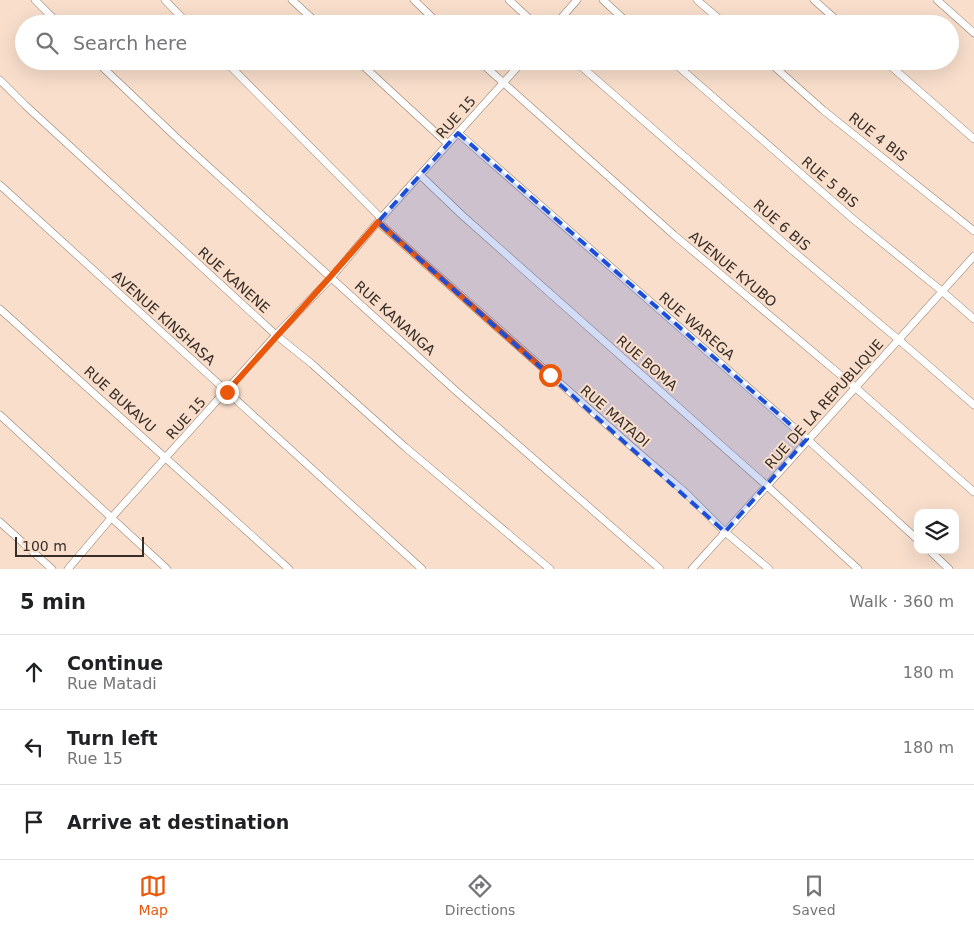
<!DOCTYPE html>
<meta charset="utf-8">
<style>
body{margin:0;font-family:"DejaVu Sans",sans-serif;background:#f6f6f6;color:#202124}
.controls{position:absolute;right:15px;bottom:15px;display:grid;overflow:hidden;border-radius:10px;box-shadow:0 5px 20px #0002}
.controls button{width:45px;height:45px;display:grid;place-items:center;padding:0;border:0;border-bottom:1px solid #e0e0e0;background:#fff;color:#202124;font:25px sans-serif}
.scale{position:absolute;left:15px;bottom:12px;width:129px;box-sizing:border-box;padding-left:5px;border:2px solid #372d26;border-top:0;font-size:14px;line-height:18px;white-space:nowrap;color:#372d26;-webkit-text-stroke:4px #f8decb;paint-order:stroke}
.stop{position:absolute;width:15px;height:15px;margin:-11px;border:4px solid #ea580c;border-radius:50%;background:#fff}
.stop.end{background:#ea580c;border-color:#fff;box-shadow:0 1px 5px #0008}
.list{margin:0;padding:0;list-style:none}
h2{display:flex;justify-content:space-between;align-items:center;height:65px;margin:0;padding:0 20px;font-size:21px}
h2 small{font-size:16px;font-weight:400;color:#757577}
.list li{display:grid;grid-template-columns:32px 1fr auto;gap:15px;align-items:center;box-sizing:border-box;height:75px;padding:0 20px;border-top:1px solid #e0e0e0}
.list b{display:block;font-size:19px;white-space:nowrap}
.list p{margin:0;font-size:16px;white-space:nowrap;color:#757577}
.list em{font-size:16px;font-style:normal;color:#757577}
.icon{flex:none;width:28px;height:28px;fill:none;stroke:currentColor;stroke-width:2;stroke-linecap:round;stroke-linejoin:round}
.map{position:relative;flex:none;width:974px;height:569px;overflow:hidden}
.search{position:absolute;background:#fff;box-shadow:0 5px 20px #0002;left:15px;right:15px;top:15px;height:55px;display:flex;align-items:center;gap:12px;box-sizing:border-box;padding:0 18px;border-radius:28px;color:#757577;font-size:19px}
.sheet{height:290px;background:#fff}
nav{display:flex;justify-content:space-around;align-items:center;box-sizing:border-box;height:70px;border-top:1px solid #e0e0e0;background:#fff;font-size:14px;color:#757577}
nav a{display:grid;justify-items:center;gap:2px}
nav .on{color:#ea580c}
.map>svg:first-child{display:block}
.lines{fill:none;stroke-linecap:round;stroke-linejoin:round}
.minor-casing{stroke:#937c6b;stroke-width:8}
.minor{stroke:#fff;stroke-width:7}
.route{stroke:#ea580c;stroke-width:6}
.marked{fill:#1d4ed8;fill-opacity:0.2;stroke:#1d4ed8;stroke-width:4;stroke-dasharray:10 6;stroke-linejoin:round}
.labels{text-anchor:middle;stroke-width:4;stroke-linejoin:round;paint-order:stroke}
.street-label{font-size:14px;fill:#372d26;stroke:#f8decb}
</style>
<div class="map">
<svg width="974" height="569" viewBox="0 0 974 569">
<rect width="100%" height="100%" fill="#f8decb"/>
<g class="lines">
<defs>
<g id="minor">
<polyline points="35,0 59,24"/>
<polyline points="165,0 188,24"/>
<polyline points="292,0 318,24"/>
<polyline points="414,0 439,24"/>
<polyline points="509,0 535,24"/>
<polyline points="603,0 629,24"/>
<polyline points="697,0 725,24"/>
<polyline points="814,0 841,24"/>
<polyline points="937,0 974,33"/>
<polyline points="556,24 577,0"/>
<polyline points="96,61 178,139 456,391 660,569"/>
<polyline points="225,61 381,218"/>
<polyline points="358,61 448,144"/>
<polyline points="479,61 674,235 856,388 974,492"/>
<polyline points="575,61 793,251 899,340 974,405"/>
<polyline points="672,61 853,219 943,292 974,319"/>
<polyline points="768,61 823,110 974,231"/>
<polyline points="885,61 974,139"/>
<polyline points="0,80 25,105 276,335 312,364 405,447 550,569"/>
<polyline points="458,133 807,439 918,540"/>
<polyline points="420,175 463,216 766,485 858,569"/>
<polyline points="0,185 422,569"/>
<polyline points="378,222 640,454 686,493 725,532 769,569"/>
<polyline points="0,309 289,569"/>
<polyline points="0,415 167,569"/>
<polyline points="0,522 52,569"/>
<polyline points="929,550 949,569"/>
<polyline points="68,569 112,517 276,335 331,278 381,218 523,61"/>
<polyline points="692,569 974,256"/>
</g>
</defs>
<use href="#minor" class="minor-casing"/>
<use href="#minor" class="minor"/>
</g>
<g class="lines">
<path class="route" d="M227 392C277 335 329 280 378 222L550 375"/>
</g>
<path class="marked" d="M458 133 807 439 725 532 378 222Z"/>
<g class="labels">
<g class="street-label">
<text transform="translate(456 117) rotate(-48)" y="5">RUE 15</text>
<text transform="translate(878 137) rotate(38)" y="5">RUE 4 BIS</text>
<text transform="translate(830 182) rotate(41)" y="5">RUE 5 BIS</text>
<text transform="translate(782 225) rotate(41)" y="5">RUE 6 BIS</text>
<text transform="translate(733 269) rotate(40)" y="5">AVENUE KYUBO</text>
<text transform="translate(234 280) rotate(42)" y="5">RUE KANENE</text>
<text transform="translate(164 318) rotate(42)" y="5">AVENUE KINSHASA</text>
<text transform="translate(395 318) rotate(42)" y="5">RUE KANANGA</text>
<text transform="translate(697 326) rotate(41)" y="5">RUE WAREGA</text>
<text transform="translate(647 363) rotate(41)" y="5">RUE BOMA</text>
<text transform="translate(120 399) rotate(42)" y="5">RUE BUKAVU</text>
<text transform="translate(824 404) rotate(-48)" y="5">RUE DE LA REPUBLIQUE</text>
<text transform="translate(615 416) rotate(41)" y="5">RUE MATADI</text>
<text transform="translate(186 418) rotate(-48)" y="5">RUE 15</text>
</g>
</g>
</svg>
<div class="controls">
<button><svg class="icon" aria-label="layers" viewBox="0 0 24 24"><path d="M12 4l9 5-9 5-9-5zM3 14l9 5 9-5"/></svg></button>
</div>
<div class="scale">100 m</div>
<div class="stop" style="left:550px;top:375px"></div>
<div class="stop end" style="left:227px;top:392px"></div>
<div class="search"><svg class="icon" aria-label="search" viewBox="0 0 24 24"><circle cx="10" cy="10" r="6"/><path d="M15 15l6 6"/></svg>Search here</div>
</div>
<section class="sheet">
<h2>5 min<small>Walk · 360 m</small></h2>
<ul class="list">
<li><svg class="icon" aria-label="ahead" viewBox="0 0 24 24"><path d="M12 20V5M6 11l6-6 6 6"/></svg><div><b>Continue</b><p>Rue Matadi</p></div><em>180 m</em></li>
<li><svg class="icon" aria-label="left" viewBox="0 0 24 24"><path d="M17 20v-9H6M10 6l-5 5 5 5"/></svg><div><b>Turn left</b><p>Rue 15</p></div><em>180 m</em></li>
<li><svg class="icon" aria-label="arrive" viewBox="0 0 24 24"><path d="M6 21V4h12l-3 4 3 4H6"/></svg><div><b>Arrive at destination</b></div></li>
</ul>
</section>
<nav>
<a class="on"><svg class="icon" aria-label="map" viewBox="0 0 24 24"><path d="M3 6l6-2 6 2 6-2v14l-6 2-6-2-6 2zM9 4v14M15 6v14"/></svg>Map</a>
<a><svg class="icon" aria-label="directions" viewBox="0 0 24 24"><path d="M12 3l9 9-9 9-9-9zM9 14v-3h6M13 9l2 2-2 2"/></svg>Directions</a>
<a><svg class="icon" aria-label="saved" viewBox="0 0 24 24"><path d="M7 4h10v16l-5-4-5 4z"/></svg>Saved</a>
</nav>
